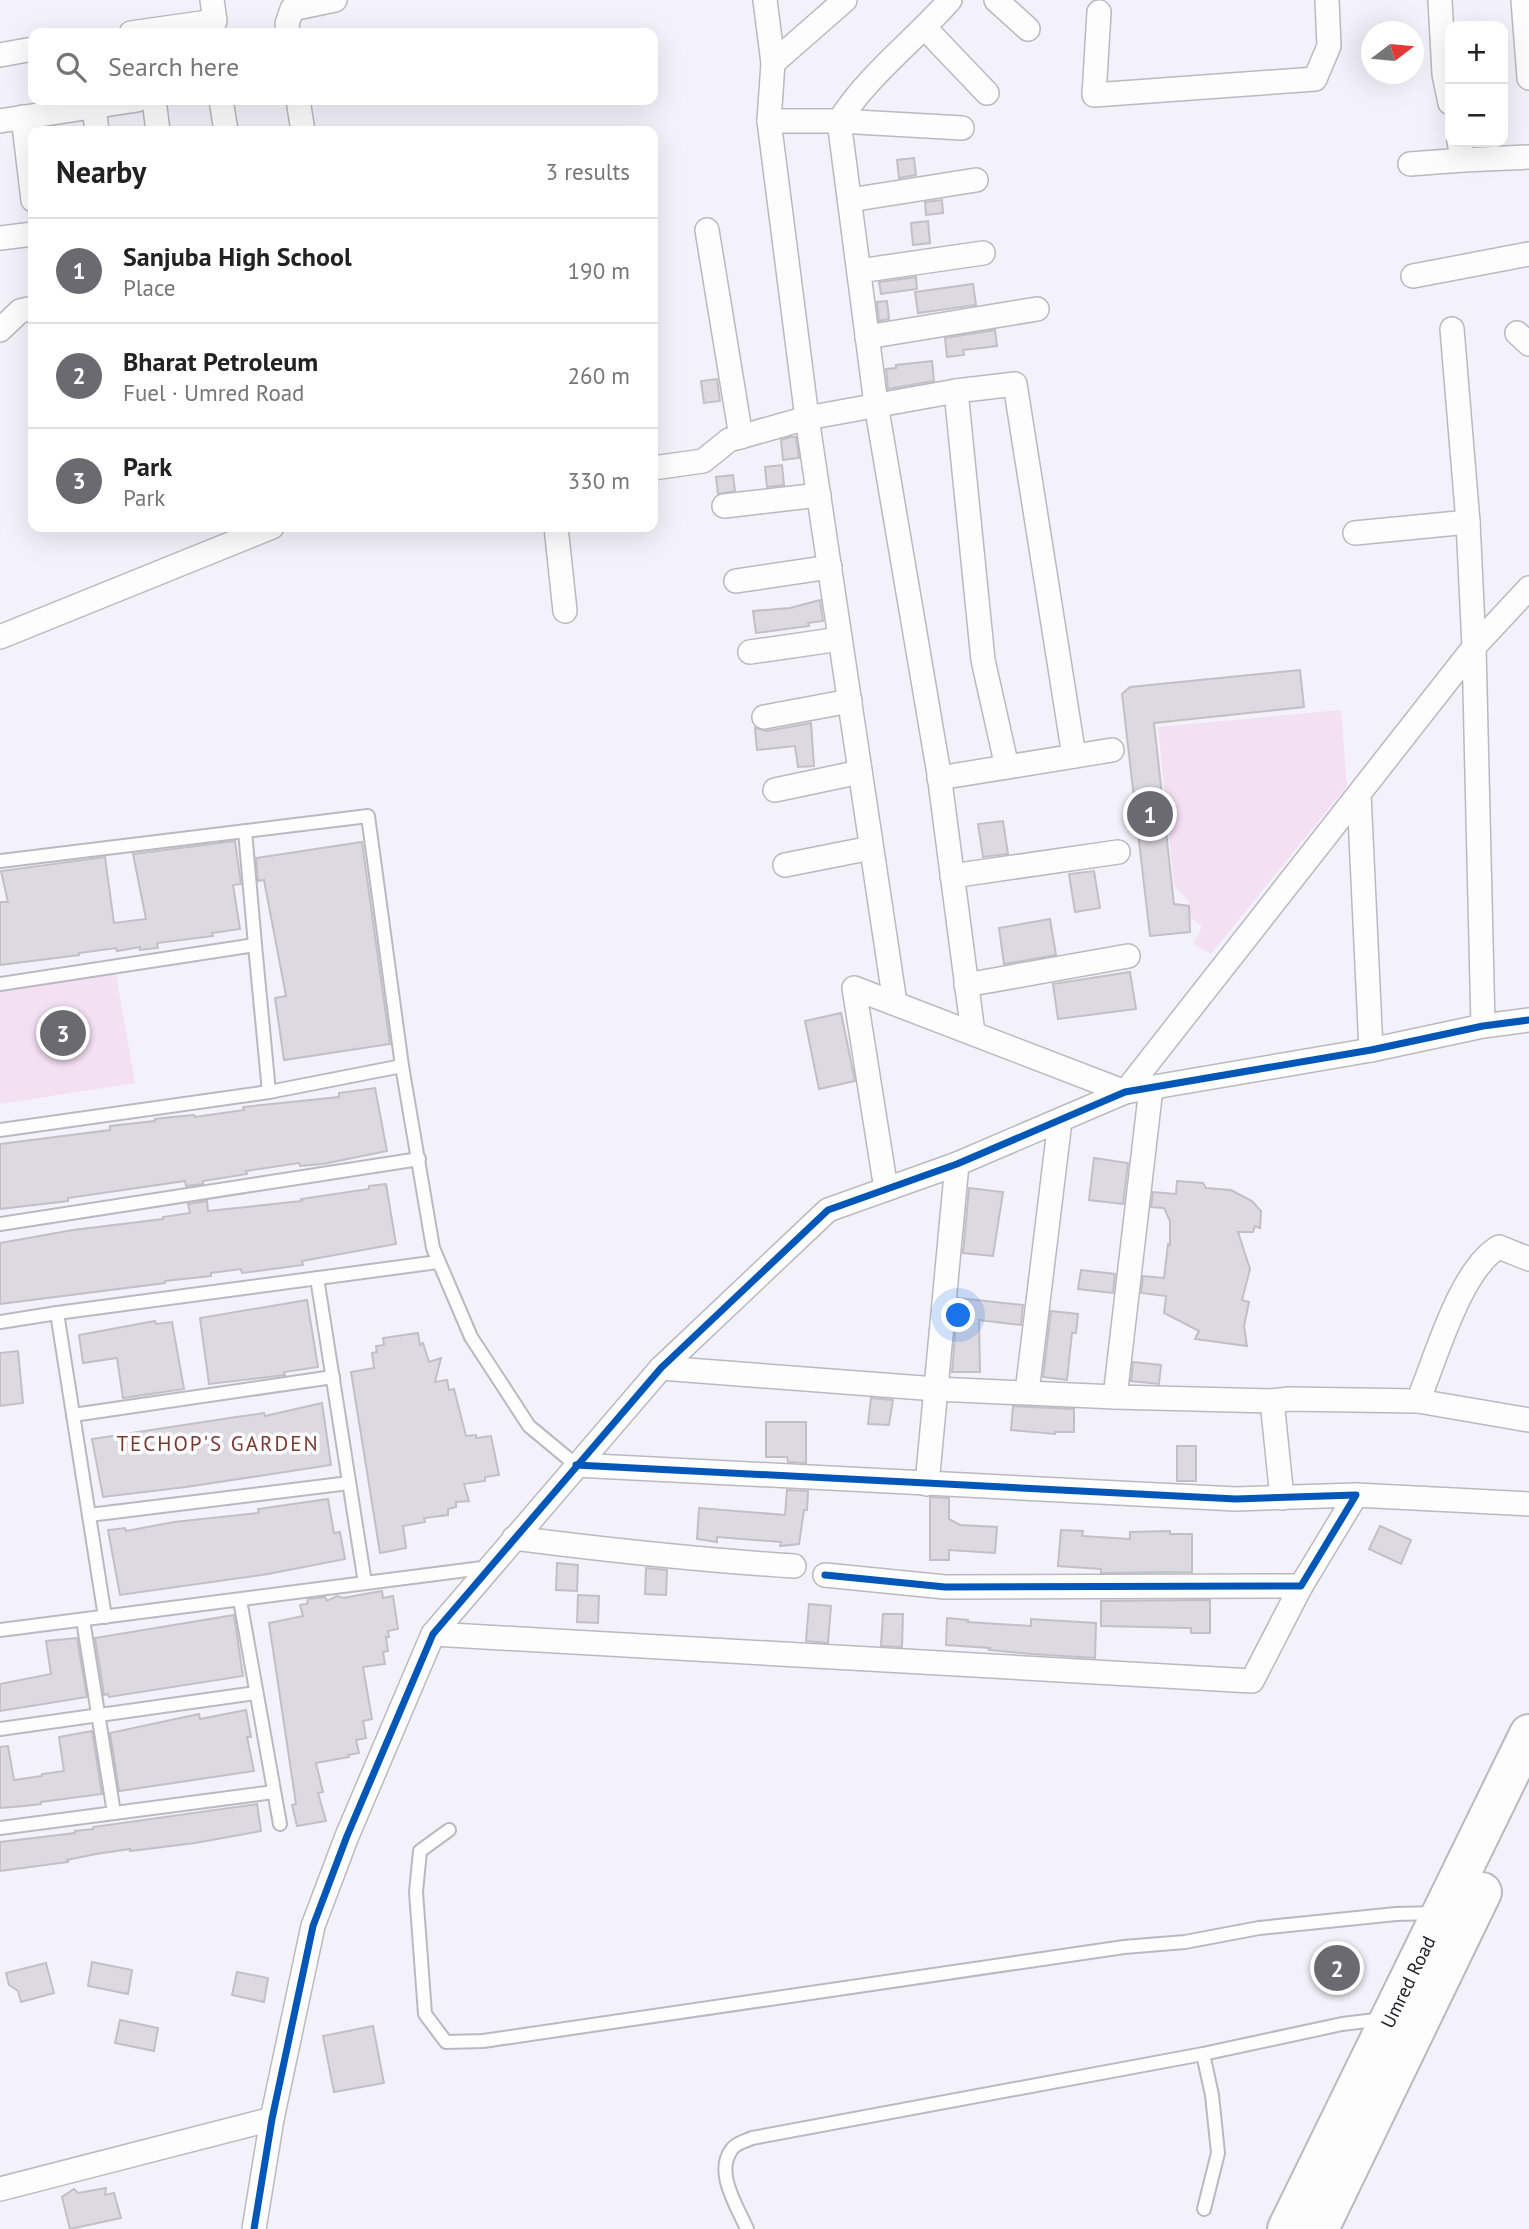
<!DOCTYPE html>
<meta charset="utf-8">
<style>
body{margin:0;font-family:"PT Sans",sans-serif;background:#f6f6f6;color:#222}
.controls{position:absolute;right:21px;top:21px;display:grid;overflow:hidden;border-radius:14px;box-shadow:0 7px 28px #0002}
.controls button{width:63px;height:63px;display:grid;place-items:center;padding:0;border:0;border-bottom:2px solid #e0e0e0;background:#fff;color:#222;font:35px sans-serif}
.compass{position:absolute;left:1361px;top:21px;width:63px;height:63px;border-radius:50%;background:#fff;box-shadow:0 7px 28px #0002;rotate:74deg}
.you{position:absolute;left:959px;top:1316px;width:24px;height:24px;margin:-18px;border:5px solid #fff;border-radius:50%;background:#1a73e8;box-shadow:0 0 0 10px #1a73e833}
.badge{display:grid;place-items:center;width:46px;height:46px;border-radius:50%;background:#6b6a71;color:#fff;font-size:23px;font-weight:700}
.pin{position:absolute;translate:-50% -50%;border:4px solid #fff;box-shadow:0 2px 7px #0006}
.list{margin:0;padding:0;list-style:none}
h2{display:flex;justify-content:space-between;align-items:center;height:91px;margin:0;padding:0 28px;font-size:30px}
h2 small{font-size:23px;font-weight:400;color:#767676}
.list li{display:grid;grid-template-columns:46px 1fr auto;gap:21px;align-items:center;box-sizing:border-box;height:105px;padding:0 28px;border-top:2px solid #e0e0e0}
.list b{display:block;font-size:26px;white-space:nowrap}
.list p{margin:0;font-size:23px;white-space:nowrap;color:#767676}
.list em{font-size:23px;font-style:normal;color:#767676}
.icon{flex:none;width:38px;height:38px;fill:none;stroke:currentColor;stroke-width:2;stroke-linecap:round;stroke-linejoin:round}
.map{position:relative;flex:none;width:1529px;height:2229px;overflow:hidden}
.search{position:absolute;background:#fff;box-shadow:0 7px 28px #0002;left:28px;top:28px;width:630px;height:77px;display:flex;align-items:center;gap:18px;box-sizing:border-box;padding:0 24px;border-radius:14px;color:#767676;font-size:26px}
.panel{position:absolute;background:#fff;box-shadow:0 7px 28px #0002;left:28px;top:126px;width:630px;height:406px;border-radius:14px}
.map>svg:first-child{display:block}
.green{fill:#f4e0f3}
.building{fill:#dcdae0;stroke:#c2bfc5;stroke-width:2}
.lines{fill:none;stroke-linecap:round;stroke-linejoin:round}
.service-casing{stroke:#bab9bf;stroke-width:16}
.minor-casing{stroke:#bab9bf;stroke-width:26}
.trunk-casing{stroke:#bab9bf;stroke-width:42}
.service{stroke:#fdfdfe;stroke-width:12}
.minor{stroke:#fdfdfe;stroke-width:23}
.trunk{stroke:#fdfdfe;stroke-width:38}
.cycleway-casing{stroke:#fefefe;stroke-width:11}
.cycleway{stroke:#0057b8;stroke-width:7}
.labels{text-anchor:middle;stroke-width:7;stroke-linejoin:round;paint-order:stroke}
.street-label{font-size:19px;fill:#222127;stroke:#fefefe}
.neighbourhood-label{font-size:21px;letter-spacing:2px;fill:#7e3730;stroke:#fefefe}
</style>
<div class="map">
<svg width="1529" height="2229" viewBox="0 0 1529 2229">
<rect width="100%" height="100%" fill="#f3f2fa"/>
<g class="green">
<polygon points="1341,710 1347,786 1211,954 1193,944 1202,927 1190,917 1189,902 1174,885 1158,727"/>
<polygon points="114,963 135,1083 0,1104 0,983"/>
</g>
<g class="building">
<polygon points="914,158 916,175 899,178 897,160"/>
<polygon points="942,200 943,213 926,215 925,202"/>
<polygon points="928,221 930,243 913,245 911,223"/>
<polygon points="916,277 917,289 881,294 879,282"/>
<polygon points="973,284 976,305 918,313 915,292"/>
<polygon points="887,301 889,319 879,321 877,302"/>
<polygon points="995,330 997,346 963,350 964,355 947,357 945,338"/>
<polygon points="932,361 934,381 888,389 886,369 896,368 896,365"/>
<polygon points="717,379 720,401 704,403 701,381"/>
<polygon points="790,437 796,437 799,458 783,460 781,440"/>
<polygon points="782,465 784,485 767,487 765,467"/>
<polygon points="733,475 735,491 718,494 716,477"/>
<polygon points="820,600 823,621 808,623 809,626 756,633 753,611 790,608"/>
<polygon points="1300,670 1304,707 1154,723 1174,904 1189,906 1190,932 1150,936 1122,694 1130,687"/>
<polygon points="811,723 814,766 798,767 795,746 757,750 755,728 767,731"/>
<polygon points="1003,821 1008,854 983,857 978,824"/>
<polygon points="235,841 241,884 233,885 240,929 212,933 213,936 157,943 158,948 140,950 140,947 117,951 116,948 79,953 79,955 0,965 0,902 8,902 1,871 105,857 114,923 146,919 133,854"/>
<polygon points="362,842 390,1044 284,1060 275,998 286,996 264,880 258,881 256,858"/>
<polygon points="1094,871 1100,908 1075,912 1069,874"/>
<polygon points="1050,919 1056,955 1004,964 999,928"/>
<polygon points="1130,972 1136,1009 1058,1019 1053,984"/>
<polygon points="841,1013 855,1081 819,1089 805,1021"/>
<polygon points="375,1088 387,1151 323,1164 300,1166 299,1163 246,1171 247,1174 203,1181 203,1184 186,1186 185,1181 68,1198 68,1201 0,1209 0,1144 110,1130 110,1126 155,1121 155,1119 172,1117 194,1115 195,1117 244,1110 243,1107 339,1097 339,1093"/>
<polygon points="1094,1158 1128,1163 1123,1204 1089,1200"/>
<polygon points="1177,1181 1203,1183 1206,1188 1231,1190 1252,1201 1261,1211 1260,1228 1255,1226 1253,1232 1238,1232 1250,1269 1242,1300 1249,1302 1244,1326 1247,1346 1195,1339 1199,1331 1164,1313 1166,1296 1141,1293 1143,1276 1164,1278 1168,1244 1170,1245 1170,1221 1164,1208 1151,1207 1153,1192 1176,1194"/>
<polygon points="386,1184 396,1244 302,1261 303,1265 242,1273 241,1269 211,1273 211,1276 165,1281 165,1283 0,1304 0,1243 73,1230 163,1219 163,1217 190,1213 188,1204 207,1201 208,1211 227,1209 302,1201 301,1199 369,1189 369,1186"/>
<polygon points="969,1188 1003,1192 993,1256 963,1253"/>
<polygon points="1081,1270 1115,1274 1113,1293 1078,1289"/>
<polygon points="958,1298 1023,1305 1021,1325 979,1320 980,1372 952,1372"/>
<polygon points="307,1300 318,1367 284,1372 285,1375 209,1384 200,1318"/>
<polygon points="1051,1311 1078,1314 1076,1333 1072,1333 1067,1380 1043,1377"/>
<polygon points="155,1321 156,1324 172,1322 184,1389 123,1398 117,1358 83,1363 79,1335"/>
<polygon points="418,1333 420,1345 423,1343 429,1362 441,1358 435,1382 447,1380 449,1390 454,1389 466,1436 476,1435 476,1438 491,1436 499,1475 485,1477 485,1481 464,1484 469,1501 456,1502 456,1507 448,1509 448,1515 424,1518 425,1522 403,1526 406,1548 380,1553 351,1372 374,1368 372,1353 377,1352 376,1346 384,1345 383,1338"/>
<polygon points="18,1351 23,1403 0,1406 0,1353"/>
<polygon points="1133,1362 1161,1365 1159,1384 1131,1381"/>
<polygon points="871,1398 893,1400 889,1425 868,1424"/>
<polygon points="322,1403 331,1465 186,1487 103,1497 92,1439 236,1417 264,1413 265,1416"/>
<polygon points="1013,1406 1074,1409 1074,1432 1055,1432 1055,1434 1011,1430"/>
<polygon points="766,1422 806,1422 806,1463 788,1462 787,1457 766,1457"/>
<rect x="1177" y="1446" width="19" height="35"/>
<polygon points="787,1490 808,1491 807,1510 804,1510 799,1544 780,1546 781,1542 717,1537 717,1542 697,1539 699,1508 785,1515"/>
<polygon points="930,1497 949,1498 949,1519 960,1525 997,1527 995,1553 949,1550 949,1560 930,1560"/>
<polygon points="328,1499 334,1533 340,1532 345,1559 268,1574 120,1595 108,1530 125,1528 126,1531 174,1522 259,1513 258,1509"/>
<polygon points="1380,1526 1411,1540 1401,1564 1369,1549"/>
<polygon points="1061,1530 1083,1531 1082,1536 1130,1539 1130,1532 1170,1531 1170,1534 1192,1534 1192,1572 1101,1573 1101,1569 1058,1566"/>
<polygon points="557,1563 578,1565 577,1591 556,1590"/>
<polygon points="646,1568 667,1570 666,1595 645,1594"/>
<polygon points="382,1591 383,1598 393,1596 398,1629 388,1631 389,1637 386,1637 388,1651 383,1652 385,1664 363,1667 372,1719 363,1721 366,1738 356,1740 359,1753 348,1755 349,1757 316,1763 323,1792 318,1793 326,1821 297,1826 292,1805 296,1804 269,1623 303,1616 300,1605 307,1604 308,1599 325,1597 327,1601 337,1596 343,1598"/>
<polygon points="578,1595 599,1596 598,1623 577,1622"/>
<polygon points="1210,1600 1210,1633 1191,1633 1191,1628 1101,1626 1101,1601"/>
<polygon points="809,1604 831,1606 828,1643 806,1641"/>
<polygon points="883,1614 903,1614 902,1647 881,1646"/>
<polygon points="234,1615 243,1676 109,1697 108,1694 104,1695 95,1638"/>
<polygon points="947,1618 968,1620 968,1622 1031,1626 1031,1619 1096,1623 1095,1658 1031,1654 989,1650 990,1648 946,1645"/>
<polygon points="77,1638 87,1697 0,1711 0,1684 51,1674 46,1641"/>
<polygon points="246,1710 251,1737 247,1737 254,1771 119,1791 110,1733 199,1714 200,1719"/>
<polygon points="92,1731 102,1794 41,1802 41,1804 24,1806 0,1808 0,1747 8,1746 14,1780 42,1776 42,1774 64,1771 59,1737"/>
<polygon points="257,1804 261,1831 195,1843 130,1851 130,1849 96,1854 67,1860 68,1862 0,1871 0,1842 75,1833 75,1831 93,1829 93,1827"/>
<polygon points="92,1962 132,1970 128,1994 88,1986"/>
<polygon points="46,1963 54,1993 21,2002 18,1991 9,1985 6,1973"/>
<polygon points="237,1972 268,1978 264,2002 232,1995"/>
<polygon points="120,2020 158,2028 154,2051 115,2043"/>
<polygon points="373,2026 384,2083 334,2092 323,2036"/>
<polygon points="106,2188 105,2195 114,2193 121,2218 70,2229 62,2197 74,2189 78,2193"/>
</g>
<g class="lines">
<defs>
<g id="service">
<polyline points="245,831 255,945"/>
<polyline points="0,861 368,816 402,1066"/>
<polyline points="0,984 255,945 269,1092"/>
<polyline points="0,1130 269,1092 402,1066 433,1248 471,1337 529,1426 576,1465"/>
<polyline points="0,1224 419,1159"/>
<polyline points="317,1278 365,1583"/>
<polyline points="0,1322 57,1313"/>
<polyline points="73,1415 333,1377"/>
<polyline points="89,1515 349,1483"/>
<polyline points="240,1600 280,1824"/>
<polyline points="105,1617 57,1313 438,1262"/>
<polyline points="83,1620 114,1813"/>
<polyline points="0,1630 490,1567"/>
<polyline points="0,1729 256,1693"/>
<polyline points="0,1828 274,1792"/>
<polyline points="449,1830 420,1851 416,1892 425,2014 446,2042 483,2041 1124,1947 1185,1942 1259,1928 1396,1914 1435,1913"/>
<polyline points="1203,2054 1212,2095 1218,2153 1204,2209"/>
<path d="M747 2229C737 2206 714 2172 732 2149 736 2143 746 2141 752 2138L1203 2054 1342 2024 1384 2019"/>
</g>
<g id="minor">
<polyline points="765,0 773,63 769,121 807,418 895,1003"/>
<path d="M950 0C915 40 867 76 839 121L876 404 939 774 973 1033"/>
<polyline points="996,0 1028,29"/>
<polyline points="1440,0 1444,74 1450,103"/>
<polyline points="1523,0 1529,78"/>
<polyline points="1099,12 1094,95 1315,79 1329,46 1327,0"/>
<polyline points="925,28 987,93"/>
<polyline points="131,33 215,21 212,0"/>
<polyline points="288,33 287,24 292,9 335,0"/>
<polyline points="0,55 33,49"/>
<polyline points="773,63 845,0"/>
<polyline points="154,100 158,131"/>
<polyline points="221,100 226,131"/>
<polyline points="298,100 303,131"/>
<polyline points="94,107 97,131"/>
<polyline points="23,117 33,200"/>
<polyline points="0,121 137,100"/>
<polyline points="769,121 839,121 962,128"/>
<polyline points="1463,160 1529,157"/>
<polyline points="1410,164 1463,160 1459,142"/>
<polyline points="850,200 976,180"/>
<polyline points="707,230 741,437"/>
<polyline points="0,238 33,234"/>
<polyline points="859,271 983,253"/>
<polyline points="1413,276 1529,254"/>
<polyline points="1452,329 1468,522 1474,647 1483,1026"/>
<polyline points="0,330 20,311 33,308"/>
<polyline points="1517,333 1529,344"/>
<polyline points="867,337 1037,309"/>
<polyline points="956,391 1015,384 1074,756"/>
<polyline points="653,468 703,461 729,440 807,418 956,391 983,660 1007,767"/>
<polyline points="724,506 819,495"/>
<polyline points="556,527 565,611"/>
<polyline points="1355,533 1468,522"/>
<polyline points="736,581 830,567"/>
<polyline points="0,637 272,527"/>
<polyline points="750,652 840,639"/>
<polyline points="764,717 850,701"/>
<polyline points="939,778 1112,750"/>
<polyline points="775,790 860,772"/>
<polyline points="1359,794 1371,1050"/>
<polyline points="785,865 871,848"/>
<polyline points="952,876 1118,852"/>
<polyline points="966,985 1128,956"/>
<polyline points="1125,1092 1474,647 1529,588"/>
<polyline points="886,1189 854,988 1125,1092"/>
<polyline points="661,1368 936,1389 1115,1397 1272,1401 1289,1399 1418,1401 1529,1420"/>
<polyline points="1027,1392 1060,1121"/>
<polyline points="1115,1397 1151,1088"/>
<polyline points="1272,1401 1282,1498"/>
<path d="M1418 1401C1435 1361 1460 1269 1499 1247L1529 1259"/>
<polyline points="576,1465 1236,1499 1356,1495 1301,1586 945,1587 825,1575"/>
<polyline points="927,1484 957,1164"/>
<polyline points="1356,1495 1529,1504"/>
<path d="M514 1538C607 1550 701 1560 794 1566"/>
<polyline points="433,1634 1252,1681 1301,1586"/>
<polyline points="0,2189 272,2119"/>
<polyline points="254,2229 272,2119 313,1926 347,1836 433,1634 661,1368 828,1210 957,1164 1125,1092 1371,1050 1483,1026 1529,1020"/>
</g>
<g id="trunk">
<path id="s1" d="M1287 2229 1529 1734"/>
<polyline points="1319,2229 1482,1892"/>
</g>
</defs>
<use href="#service" class="service-casing"/>
<use href="#minor" class="minor-casing"/>
<use href="#trunk" class="trunk-casing"/>
<use href="#service" class="service"/>
<use href="#minor" class="minor"/>
<use href="#trunk" class="trunk"/>
<defs>
<g id="cycleway">
<polyline points="576,1465 1236,1499 1356,1495 1301,1586 945,1587 825,1575"/>
<polyline points="254,2229 272,2119 313,1926 347,1836 433,1634 661,1368 828,1210 957,1164 1125,1092 1371,1050 1483,1026 1529,1020"/>
</g>
</defs>
<use href="#cycleway" class="cycleway-casing"/>
<use href="#cycleway" class="cycleway"/>
</g>
<g class="labels">
<g class="street-label">
<text dy="7" stroke="none"><textPath href="#s1" startOffset="275">Umred Road</textPath></text>
</g>
<g class="neighbourhood-label">
<text x="218" y="1451">TECHOP'S GARDEN</text>
</g>
</g>
</svg>
<div class="controls">
<button>+</button>
<button>−</button>
</div>
<svg class="compass" viewBox="-18 -18 36 36"><path d="M0-13l5 13h-10z" fill="#e53935"/><path d="M0 13l5-13h-10z" fill="#767676"/></svg>
<div class="you"></div>
<div class="pin badge" style="left:1150px;top:814px">1</div>
<div class="pin badge" style="left:1337px;top:1968px">2</div>
<div class="pin badge" style="left:63px;top:1033px">3</div>
<div class="search"><svg class="icon" aria-label="search" viewBox="0 0 24 24"><circle cx="10" cy="10" r="6"/><path d="M15 15l6 6"/></svg>Search here</div>
<section class="panel">
<h2>Nearby<small>3 results</small></h2>
<ul class="list">
<li><span class="badge">1</span><div><b>Sanjuba High School</b><p>Place</p></div><em>190 m</em></li>
<li><span class="badge">2</span><div><b>Bharat Petroleum</b><p>Fuel · Umred Road</p></div><em>260 m</em></li>
<li><span class="badge">3</span><div><b>Park</b><p>Park</p></div><em>330 m</em></li>
</ul>
</section>
</div>
